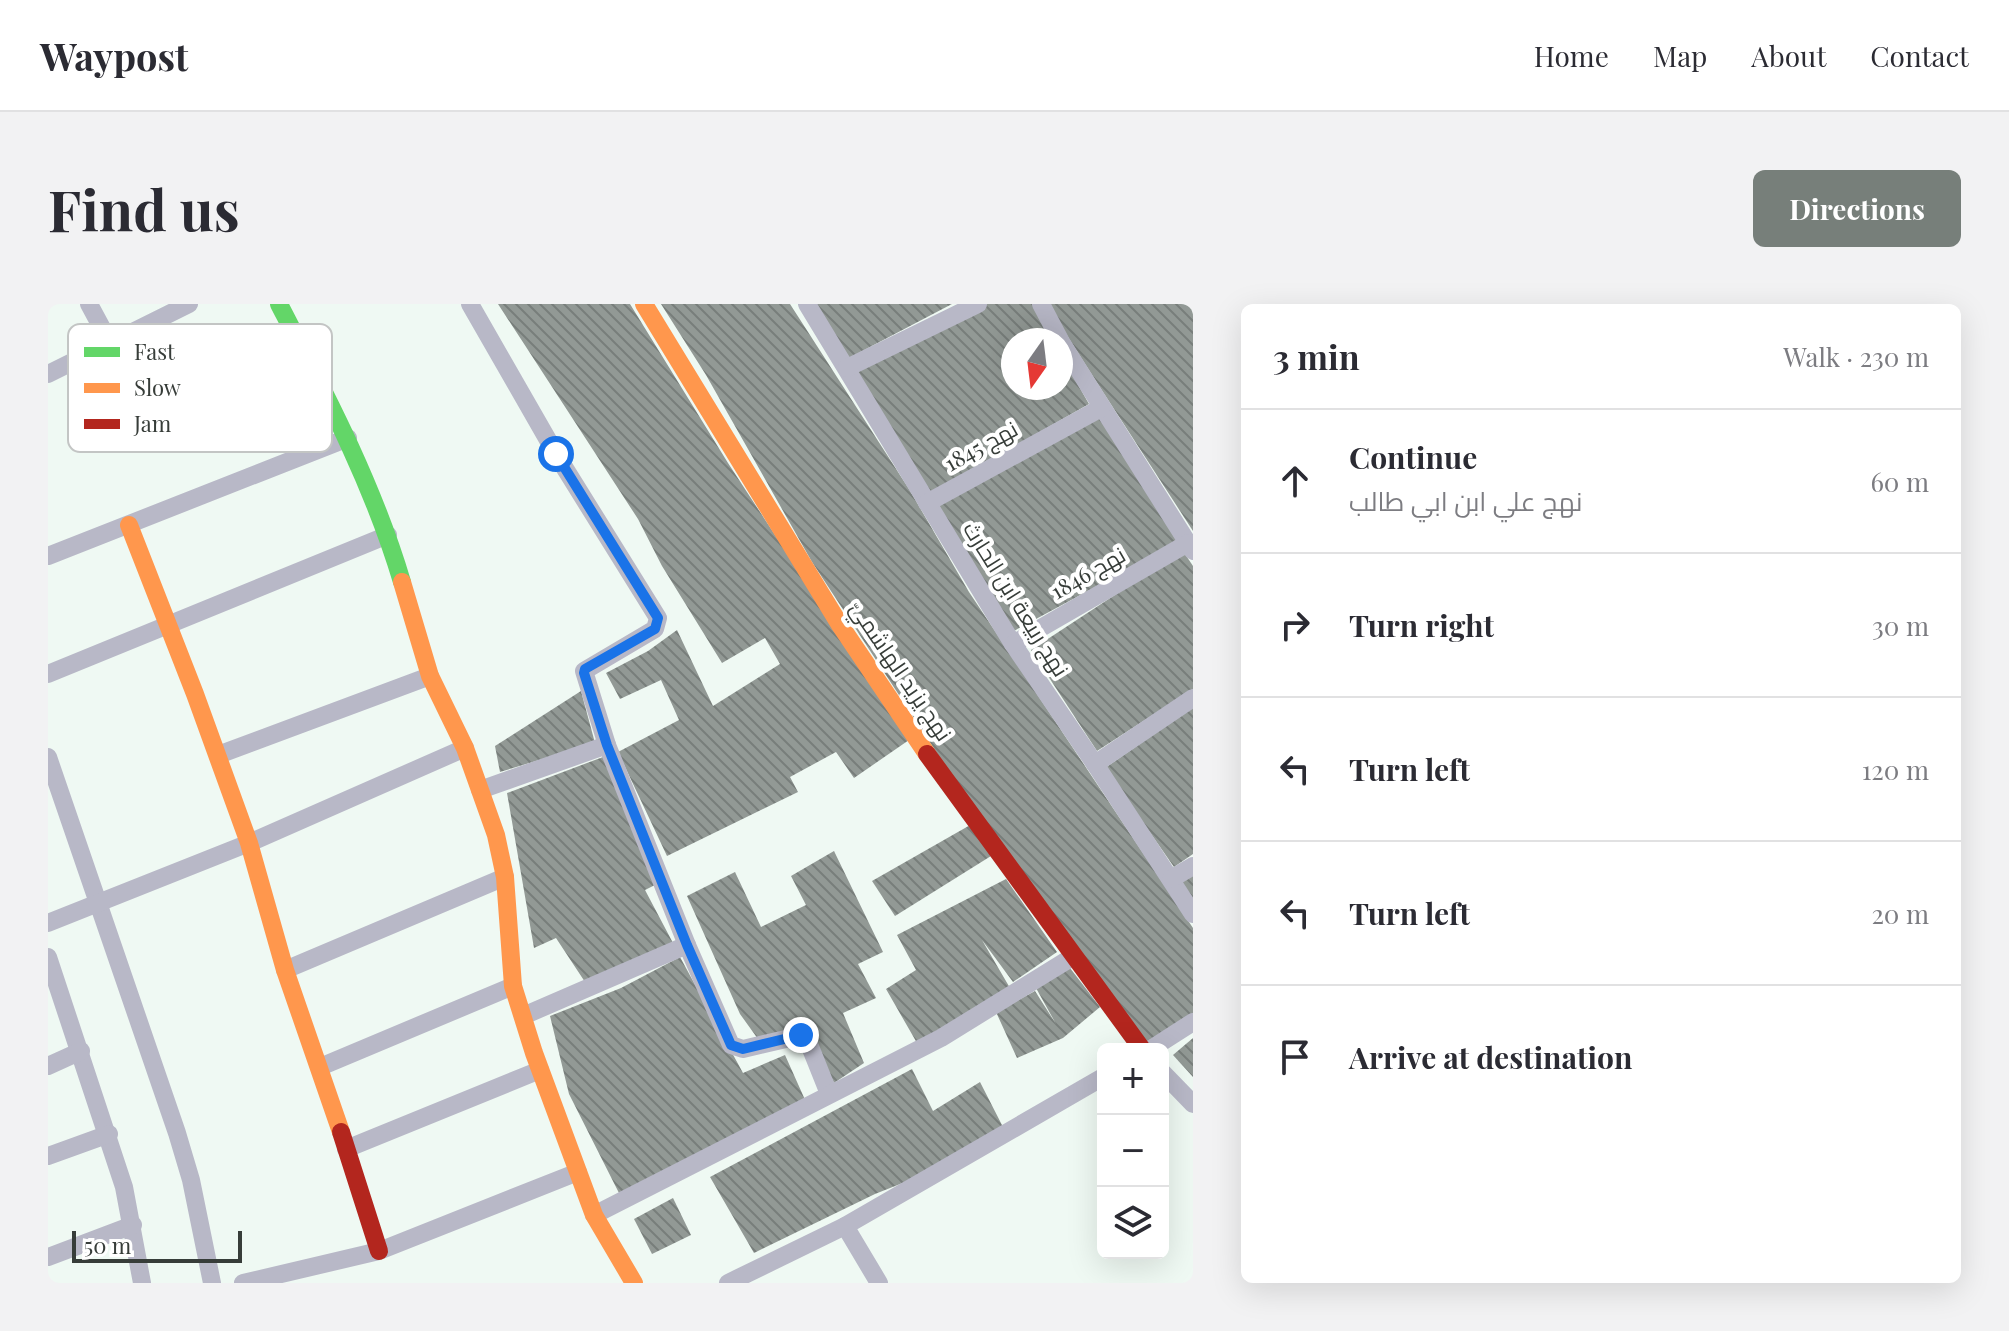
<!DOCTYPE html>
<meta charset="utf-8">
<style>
body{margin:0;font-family:"Playfair Display",Cairo,serif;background:#f2f2f3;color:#2b2b33}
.controls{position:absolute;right:24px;bottom:24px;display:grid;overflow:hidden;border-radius:12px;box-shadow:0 8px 32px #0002}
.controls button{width:72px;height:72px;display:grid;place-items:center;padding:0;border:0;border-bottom:2px solid #e1e1e2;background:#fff;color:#2b2b33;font:40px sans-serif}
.compass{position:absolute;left:953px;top:24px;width:72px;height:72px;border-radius:50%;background:#fff;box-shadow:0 8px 32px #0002;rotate:194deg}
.scale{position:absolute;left:24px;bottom:20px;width:170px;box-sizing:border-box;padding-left:8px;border:4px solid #373d39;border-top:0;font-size:22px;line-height:28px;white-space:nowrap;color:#373d39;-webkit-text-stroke:6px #fff;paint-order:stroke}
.stop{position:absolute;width:24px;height:24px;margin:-18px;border:6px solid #1a73e8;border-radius:50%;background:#fff}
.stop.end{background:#1a73e8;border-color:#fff;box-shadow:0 2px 8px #0008}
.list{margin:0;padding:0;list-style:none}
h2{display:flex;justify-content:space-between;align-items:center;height:104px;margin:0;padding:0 32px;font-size:34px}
h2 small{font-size:26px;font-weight:400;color:#7c7c81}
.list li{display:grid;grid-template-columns:52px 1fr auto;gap:24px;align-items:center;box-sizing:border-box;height:144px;padding:0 32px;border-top:2px solid #e1e1e2}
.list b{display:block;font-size:30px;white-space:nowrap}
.list p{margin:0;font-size:26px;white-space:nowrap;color:#7c7c81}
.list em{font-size:26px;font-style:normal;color:#7c7c81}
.icon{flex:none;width:44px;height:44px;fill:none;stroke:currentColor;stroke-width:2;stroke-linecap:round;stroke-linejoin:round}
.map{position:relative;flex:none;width:1145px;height:979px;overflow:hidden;border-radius:12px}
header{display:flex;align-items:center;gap:48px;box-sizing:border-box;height:112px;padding:0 40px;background:#fff;border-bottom:2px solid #e1e1e2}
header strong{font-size:38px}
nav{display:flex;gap:44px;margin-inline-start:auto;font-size:28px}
.intro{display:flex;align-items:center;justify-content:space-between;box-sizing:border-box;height:192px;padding:0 48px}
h1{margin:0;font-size:56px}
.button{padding:20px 36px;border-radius:12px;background:#777f7a;color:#fff;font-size:28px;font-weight:700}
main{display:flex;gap:48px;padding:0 48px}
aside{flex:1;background:#fff;border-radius:12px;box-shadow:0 8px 32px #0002}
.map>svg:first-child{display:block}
.building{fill:url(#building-back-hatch)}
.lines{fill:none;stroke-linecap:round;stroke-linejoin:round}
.street{stroke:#b8b8c7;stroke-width:18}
.fast{stroke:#63d668;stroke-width:18}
.slow{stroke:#ff974d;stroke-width:18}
.jam{stroke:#b3261e;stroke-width:18}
.route{stroke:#1a73e8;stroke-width:10}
.labels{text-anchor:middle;stroke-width:8;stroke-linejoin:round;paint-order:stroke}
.street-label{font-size:22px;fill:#373d39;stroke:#fff}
.key{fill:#fff;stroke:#c3c5c4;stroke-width:2}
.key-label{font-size:22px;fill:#373d39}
</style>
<header>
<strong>Waypost</strong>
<nav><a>Home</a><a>Map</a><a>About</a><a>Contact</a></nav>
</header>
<div class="intro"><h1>Find us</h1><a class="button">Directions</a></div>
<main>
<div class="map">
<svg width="1145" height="979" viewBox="0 0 1145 979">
<defs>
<pattern id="building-back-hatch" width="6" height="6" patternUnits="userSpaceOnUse" patternTransform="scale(2)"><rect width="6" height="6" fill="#929995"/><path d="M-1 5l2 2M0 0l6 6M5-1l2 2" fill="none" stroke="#787e7b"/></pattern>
</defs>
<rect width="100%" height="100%" fill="#eff9f3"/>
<g class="building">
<polygon points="450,0 582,0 680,159 861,436 806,474 788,448 742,473 750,488 619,552 570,448 631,416 613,376 572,395 558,369 600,347 629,326 665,402 732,360 717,334 674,359 614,262 590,215"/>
<polygon points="613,0 742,0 861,185 921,288 1145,624 1145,709 1098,740 902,469 764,258 658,71"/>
<polygon points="768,0 904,0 801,54"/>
<polygon points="926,0 984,0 1004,36 965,36 965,84 1013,84 1013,51 1041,100 879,192 808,68"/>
<polygon points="999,0 1145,0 1145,227 1053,85"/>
<polygon points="1051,112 1131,238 964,328 887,203"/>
<polygon points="1137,250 1145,262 1145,385 1049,447 983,346 1082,281"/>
<polygon points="533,387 547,439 452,468 447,442"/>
<polygon points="1145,403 1145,550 1126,563 1057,464"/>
<polygon points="555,453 609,580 597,586 625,639 537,678 508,634 486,644 459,489"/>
<polygon points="924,520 943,552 847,612 824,577"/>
<polygon points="786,547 835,648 810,660 828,694 795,709 816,759 786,779 761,727 710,735 692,710 639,592 687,568 713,623 758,601 743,572"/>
<polygon points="1145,568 1145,599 1131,576"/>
<polygon points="958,575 1009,648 965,678 934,636 962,684 869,739 838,685 868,666 849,631"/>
<polygon points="632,653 695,769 737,751 758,798 572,891 521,790 502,712 573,684"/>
<polygon points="1022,664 1052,703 1015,734 969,754 948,708 987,687 1008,720 988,684"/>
<polygon points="1145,734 1145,773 1125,751"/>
<polygon points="864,765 885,807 932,778 956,825 890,865 827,890 706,949 662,873"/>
<polygon points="625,894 643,931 604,950 586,915"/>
</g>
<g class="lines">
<g class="street">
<polyline points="41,0 62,39"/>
<polyline points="422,0 508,150 610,314 607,325 536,367 559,441"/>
<polyline points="759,0 965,340 1047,460 1145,610"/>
<polyline points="993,0 1012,36"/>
<polyline points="1013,38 1145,247"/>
<polyline points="799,64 930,0"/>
<polyline points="0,70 141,0"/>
<polyline points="879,199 1053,104"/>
<polyline points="0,252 300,134"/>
<polyline points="965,340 1140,239"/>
<polyline points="0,370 340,231"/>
<polyline points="170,451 382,372"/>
<polyline points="0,453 129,829 143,876 164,979"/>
<polyline points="1047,460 1145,394"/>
<polyline points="432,486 559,441 639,641"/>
<polyline points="1123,575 1145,562"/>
<polyline points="0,619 201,539 417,444"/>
<polyline points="0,653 76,883 94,979"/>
<polyline points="237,666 457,573"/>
<polyline points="475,712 639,641 683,741 695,745 755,731 759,735 781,790"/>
<polyline points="1103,745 1145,718"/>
<polyline points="0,762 33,747"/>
<polyline points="272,763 465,682"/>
<polyline points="1115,769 1145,800"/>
<polyline points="298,845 492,766"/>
<polyline points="0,852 61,830"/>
<polyline points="546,911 893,734 1026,652"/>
<polyline points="0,953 85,921"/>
<polyline points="195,979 331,947 530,868"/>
<polyline points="680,979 797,922"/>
<polyline points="831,979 797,922 1055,773"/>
</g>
<path class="fast" d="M231 0C278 91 325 180 354 278"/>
<g class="slow">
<polyline points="596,0 792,321 879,450"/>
<polyline points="81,221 147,390 201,539 237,666 293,828"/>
<polyline points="354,278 382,372 417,444 448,531 457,573 465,682 486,749 546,911 586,979"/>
</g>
<g class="jam">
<polyline points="879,450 1094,745"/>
<polyline points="293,828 331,947"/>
</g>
</g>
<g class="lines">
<polyline class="route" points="508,150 610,314 607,325 537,365 536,369 559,441 639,641 683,741 695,745 753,731"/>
</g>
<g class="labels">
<g class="street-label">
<text transform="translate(933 142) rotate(-29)" y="8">نهج 1845</text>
<text transform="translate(1040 269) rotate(-30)" y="8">نهج 1846</text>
<text transform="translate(968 295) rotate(58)" y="8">نهج ربيعة ابن الحارث</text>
<text transform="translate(853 367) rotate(56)" y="8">نهج يزيد الهاشميّ</text>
</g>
</g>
<rect x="20" y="20" width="264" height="128" rx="12" class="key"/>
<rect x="36" y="43" width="36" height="10" fill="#63d668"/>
<rect x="36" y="79" width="36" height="10" fill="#ff974d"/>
<rect x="36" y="115" width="36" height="10" fill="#b3261e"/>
<g class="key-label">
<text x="86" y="56">Fast</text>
<text x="86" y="92">Slow</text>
<text x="86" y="128">Jam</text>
</g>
</svg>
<div class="controls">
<button>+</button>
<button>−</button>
<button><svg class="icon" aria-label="layers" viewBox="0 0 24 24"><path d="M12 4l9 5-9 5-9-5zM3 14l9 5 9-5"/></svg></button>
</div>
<svg class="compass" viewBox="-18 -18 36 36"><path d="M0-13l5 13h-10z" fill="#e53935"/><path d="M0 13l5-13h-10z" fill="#7c7c81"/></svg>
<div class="scale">50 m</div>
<div class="stop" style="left:508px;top:150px"></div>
<div class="stop end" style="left:753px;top:731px"></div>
</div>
<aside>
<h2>3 min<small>Walk · 230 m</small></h2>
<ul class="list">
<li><svg class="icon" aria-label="ahead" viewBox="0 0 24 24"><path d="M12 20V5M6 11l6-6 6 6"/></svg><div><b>Continue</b><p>نهج علي ابن ابي طالب</p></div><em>60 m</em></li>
<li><svg class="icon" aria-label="right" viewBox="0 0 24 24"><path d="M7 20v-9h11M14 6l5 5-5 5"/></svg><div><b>Turn right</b></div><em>30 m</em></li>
<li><svg class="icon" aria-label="left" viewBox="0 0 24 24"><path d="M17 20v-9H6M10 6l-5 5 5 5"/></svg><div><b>Turn left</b></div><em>120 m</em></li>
<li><svg class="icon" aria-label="left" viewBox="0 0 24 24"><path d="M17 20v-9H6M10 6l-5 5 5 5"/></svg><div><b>Turn left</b></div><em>20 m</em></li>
<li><svg class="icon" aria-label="arrive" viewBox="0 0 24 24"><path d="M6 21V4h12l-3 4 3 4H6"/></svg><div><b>Arrive at destination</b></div></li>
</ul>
</aside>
</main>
